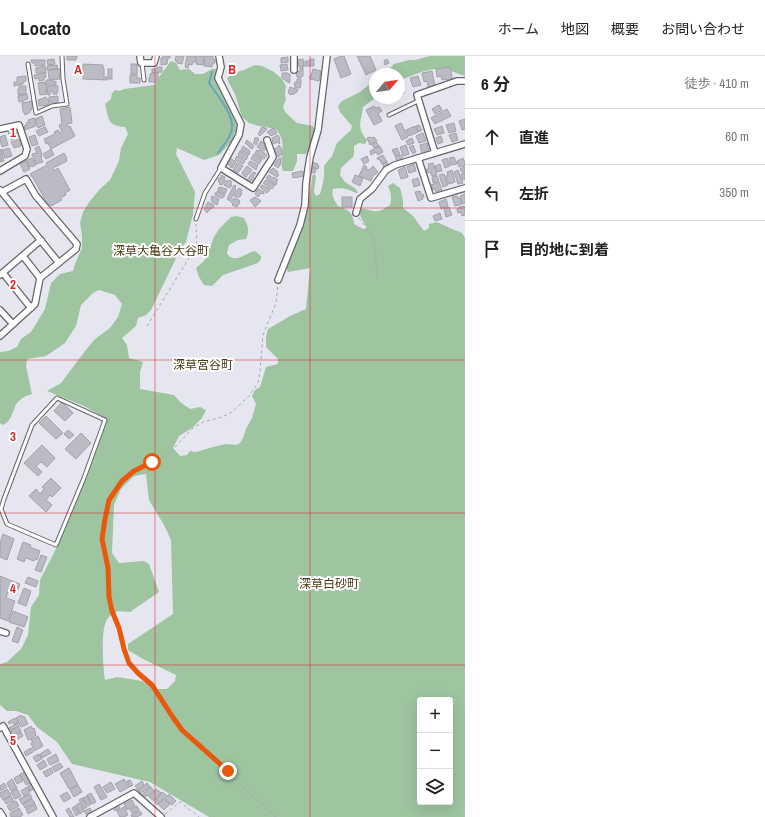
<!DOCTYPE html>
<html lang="ja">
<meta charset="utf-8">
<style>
body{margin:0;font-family:"Archivo Narrow","Noto Sans JP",sans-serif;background:#f2f2f2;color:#222}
.controls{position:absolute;right:12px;bottom:12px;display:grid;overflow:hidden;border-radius:4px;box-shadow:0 4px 16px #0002}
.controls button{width:36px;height:36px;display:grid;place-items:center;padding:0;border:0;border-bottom:1px solid #e0e0e0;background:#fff;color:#222;font:20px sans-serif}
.compass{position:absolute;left:369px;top:12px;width:36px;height:36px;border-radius:50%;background:#fff;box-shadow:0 4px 16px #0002;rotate:61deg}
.stop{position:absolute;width:12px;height:12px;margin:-9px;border:3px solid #ea580c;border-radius:50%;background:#fff}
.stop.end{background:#ea580c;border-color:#fff;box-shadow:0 1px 4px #0008}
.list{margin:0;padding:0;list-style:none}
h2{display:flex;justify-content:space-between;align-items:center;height:52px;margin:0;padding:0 16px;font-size:17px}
h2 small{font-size:13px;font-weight:400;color:#767676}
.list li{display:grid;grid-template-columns:26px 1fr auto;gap:12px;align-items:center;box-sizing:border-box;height:56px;padding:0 16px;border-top:1px solid #e0e0e0}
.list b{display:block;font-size:15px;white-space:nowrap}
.list em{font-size:13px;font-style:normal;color:#767676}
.icon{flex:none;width:22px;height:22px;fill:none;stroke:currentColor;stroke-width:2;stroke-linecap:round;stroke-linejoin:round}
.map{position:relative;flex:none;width:465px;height:761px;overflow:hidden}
header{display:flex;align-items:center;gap:24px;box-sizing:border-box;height:56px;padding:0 20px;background:#fff;border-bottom:1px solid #e0e0e0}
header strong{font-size:19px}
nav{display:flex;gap:22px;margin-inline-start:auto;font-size:14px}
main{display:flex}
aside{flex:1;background:#fff}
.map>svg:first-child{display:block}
.green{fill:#9ec4a0;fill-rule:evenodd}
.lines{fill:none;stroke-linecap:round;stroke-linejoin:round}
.stream{stroke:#71a0be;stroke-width:2}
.building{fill:#bbbbc4;stroke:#a2a2ab}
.service-casing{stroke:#65656d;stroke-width:5}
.minor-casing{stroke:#65656d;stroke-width:8}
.path{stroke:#a7a7af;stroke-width:1;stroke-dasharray:3 3;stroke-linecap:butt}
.service{stroke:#fff;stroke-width:3}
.minor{stroke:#fff;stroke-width:5.5}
.route{stroke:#ea580c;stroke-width:5}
.grid{fill:none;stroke:#d62828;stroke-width:1;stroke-opacity:0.55}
.labels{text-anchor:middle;stroke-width:4;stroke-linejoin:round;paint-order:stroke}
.neighbourhood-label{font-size:12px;fill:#4a3811;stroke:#fff}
.grid-label{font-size:13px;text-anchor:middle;font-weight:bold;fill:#d62828;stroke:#fff;stroke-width:4;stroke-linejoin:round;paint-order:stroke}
</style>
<header>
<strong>Locato</strong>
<nav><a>ホーム</a><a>地図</a><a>概要</a><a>お問い合わせ</a></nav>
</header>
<main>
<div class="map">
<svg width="465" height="761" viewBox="0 0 465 761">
<rect width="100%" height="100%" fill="#e6e6f0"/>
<g class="green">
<path d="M430 0H465V20C457 17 447 13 438 13 425 13 411 20 399 25V18H384L394 8 409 4H415Z"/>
<path d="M171 5 176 7 180 14 189 13 195 18H203L212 13H217L216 26 235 62 237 72 231 86 219 99 204 104 177 92 176 98 195 136 193 158 186 186 181 192 151 254 146 259 138 262 136 270 122 282 127 289 129 302 143 306 140 316V333L174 339 180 346 190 353 200 351 206 354 202 362 192 372 179 380 173 392 180 400 187 399 190 395 196 396 213 391 226 388 237 389 240 387 243 382 246 373 252 362 256 348 252 340 255 334 260 331 266 311 278 308V303L266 291V281L268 273 290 260 306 253 310 212 288 216 285 209C293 192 301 175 307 157 310 145 311 132 312 120L314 118 316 120 314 136 316 140 320 138C323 129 325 119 324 110L332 100 337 87 351 74 352 70 340 56 338 50 342 45 360 36 375 24V42L363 51C361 67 356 71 367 84L365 88 359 87 354 90V98L353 101 341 112 340 119 345 126 356 133 358 137C354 137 353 135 349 134 345 132 336 132 333 133 331 140 335 145 338 150 348 154 353 156 354 168L363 173 367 172 361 162 359 153C365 152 367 154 373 155 380 156 384 153 390 149 392 142 391 137 388 130L393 127 400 132 403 144V152L413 160 424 175 429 172V168L437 166 450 172 462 177 465 182V761H209L150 726 72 708 57 686 37 671 28 659 16 655H7L0 649V608L7 606 21 593 28 579 31 551 39 539 40 524 57 491 80 437 107 363 84 350 47 335 61 327 85 295 95 283 110 272 118 261 122 248 115 239 99 234 93 237 81 249 76 270 65 287 46 300 27 303 26 310 32 338C27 339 21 342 17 347 12 354 13 364 3 369L0 367V296L8 295 17 291 21 283 31 276 45 253 51 227 60 218 73 215 75 208 82 192V179L80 167 83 156 90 145 100 133 110 124 119 105 121 92 128 78 125 71C107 70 109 63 105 48L111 43 112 37 115 34 120 35 124 33 154 29 159 21ZM146 418 149 444 164 469 171 484 173 558 128 588V594L143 603 176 619 175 625 167 633H155L142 625 117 621 105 624C103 612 100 570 108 562 110 559 115 557 118 555L130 556 159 536 149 508 144 505 119 507 112 497 114 449 121 433 134 420ZM420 644H450V746H420Z"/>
<path d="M255 9 262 10 274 16 282 23 286 30 285 38 286 43 283 51 285 56 297 67 313 70 316 77 313 87 306 98H297V105L293 115H283C279 106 284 95 282 85 281 80 279 77 276 73L259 70 249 67 242 61 235 38 227 23 230 18 244 14Z"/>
<path d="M236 160 244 162C248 169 250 175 246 183L238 184 229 189 227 197C233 209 246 197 255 195L261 200V203L258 207 223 219 212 230 204 229 199 221 196 212 205 204 214 181 219 173 231 161Z"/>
</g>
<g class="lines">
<path class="stream" d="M212 16 209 27C217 39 233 57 232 72 232 80 223 90 218 97"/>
</g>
<g class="building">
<polygon points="67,0 77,0 77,2 76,2 76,4 67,4"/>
<polygon points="163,0 170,0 170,2 168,2 167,8 161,9 161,2 163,2"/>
<polygon points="176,0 184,0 182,8 177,7 177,5 175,5"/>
<polygon points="187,0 196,0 195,6 193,6 192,9 189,8 188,12 185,11"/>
<polygon points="196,0 204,0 203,9 196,8"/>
<polygon points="205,0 213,0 213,3 215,4 215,7 213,7 212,11 204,10"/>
<polygon points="341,0 344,0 351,18 341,22 334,3"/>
<polygon points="357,0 370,0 376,14 366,19"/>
<polygon points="288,1 288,6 281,7 281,2"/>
<polygon points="54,3 55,8 48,9 47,4"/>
<polygon points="303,3 304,11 299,11 298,4"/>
<polygon points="310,3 314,3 314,10 305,10 305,5 310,5"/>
<polygon points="387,3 389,7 385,9 384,5"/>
<polygon points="31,4 45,4 45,9 35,10 35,7 32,7"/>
<polygon points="83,8 103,9 103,12 104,12 104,21 107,21 107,24 83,23"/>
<rect x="131" y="8" width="6" height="10"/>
<polygon points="287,8 288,14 281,15 280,9"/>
<polygon points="57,9 58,13 47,14 47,10"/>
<polygon points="45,10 46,17 36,17 36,12"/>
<polygon points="157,11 162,11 162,16 152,17 152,13 157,13"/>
<polygon points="450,11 453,25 447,26 447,23 442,24 441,20 437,21 436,13"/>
<polygon points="300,12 303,12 303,20 302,20 302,21 298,22 298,20 297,21 296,16 300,15"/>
<polygon points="61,13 61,18 59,18 60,23 50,24 50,23 49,23 48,14"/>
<rect x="78" y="13" width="4" height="5"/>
<rect x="108" y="13" width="4" height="10"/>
<polygon points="313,13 321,15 319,25 310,23 310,20 311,20"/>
<polygon points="432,15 435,30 428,31 427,25 424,26 422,17"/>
<polygon points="45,17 46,21 44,22 44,24 39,25 39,22 35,23 34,19"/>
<polygon points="151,17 158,17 158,22 157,22 156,26 149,26 149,21 150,21 150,18 152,18"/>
<polygon points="282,17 288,17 288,18 290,18 290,26 289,27 282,22"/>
<polygon points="130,19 137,19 137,22 140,22 140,27 130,27"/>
<polygon points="26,20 26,25 23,26 23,28 14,30 14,26 17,26 17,21"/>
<polygon points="418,20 421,29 413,31 410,22"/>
<polygon points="297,23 301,23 301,27 300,32 295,32 294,27 295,27 295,26 297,26"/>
<polygon points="46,24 53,24 53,26 56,25 56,29 46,29"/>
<polygon points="45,26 47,38 40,39 38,27"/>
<polygon points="400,27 404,37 399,40 399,28"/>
<polygon points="19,30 26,30 26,38 18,39 18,33 19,33"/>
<polygon points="47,30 58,30 58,35 57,35 57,38 53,38 53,35 50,36 50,39 48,39"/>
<polygon points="290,31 298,34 296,37 294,37 293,39 292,38 291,39 288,37"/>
<polygon points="27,38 28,43 24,44 24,45 19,46 18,40"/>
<polygon points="58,40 58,47 51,47 50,45 49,45 49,41"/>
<polygon points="46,41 50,47 47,49 39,50 38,44"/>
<polygon points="32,45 32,53 29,57 25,59 23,55 22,47"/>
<polygon points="439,49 442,54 435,58 432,53"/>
<polygon points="374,50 376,52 379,51 382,55 378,57 382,65 374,69 366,54"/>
<polygon points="70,51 72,67 67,68 68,71 70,70 75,80 51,93 48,87 46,88 44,83 55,78 54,76 58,74 60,77 62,76 59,69 62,68 60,53"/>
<polygon points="447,53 451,60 435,68 431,62"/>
<polygon points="42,60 45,69 38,72 35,63"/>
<polygon points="34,62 36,70 25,74 24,70 27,69 26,67 29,66 28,64"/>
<polygon points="465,63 465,73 462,74 459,65"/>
<polygon points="401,67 408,81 402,84 395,70"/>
<polygon points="454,67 456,75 449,77 446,69"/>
<polygon points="419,69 422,74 419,76 416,70"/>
<polygon points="415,70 418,76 409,80 406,74"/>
<polygon points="442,70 444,77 437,79 434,73"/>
<polygon points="45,71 48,76 39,80 36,75"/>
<polygon points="262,71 263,71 267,73 260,80 258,78"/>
<polygon points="274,72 277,77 271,80 267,76 270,74"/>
<polygon points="17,73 17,74 20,73 21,77 19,78 20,80 11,84 8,76"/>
<polygon points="423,77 426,85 419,87 416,80"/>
<polygon points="456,77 458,84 452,86 449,79"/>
<polygon points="5,79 8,89 2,91 0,84 0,81"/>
<polygon points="35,79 38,88 32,90 29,81"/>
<polygon points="278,79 280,83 279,84 280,87 279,88 278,86 273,88 272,82"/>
<polygon points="441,80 443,86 438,88 436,82"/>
<polygon points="256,81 259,83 256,89 253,87 255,84 254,83"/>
<polygon points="370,81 371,82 374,81 377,85 370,89 367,82"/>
<polygon points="412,82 414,87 408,89 406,85"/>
<polygon points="19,83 21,90 14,92 11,86"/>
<polygon points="247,84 254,90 252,93 249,91 249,90 245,87"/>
<polygon points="261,85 264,87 264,88 266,90 264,91 266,93 264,95 257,91"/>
<polygon points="376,86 379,90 374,92 372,88"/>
<polygon points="427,87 429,96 422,98 420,89"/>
<polygon points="279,89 282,94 281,95 282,98 281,99 278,101 274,93 278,91"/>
<polygon points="406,89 409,98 403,100 400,91"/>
<polygon points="413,89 416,96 413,98 409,91"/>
<polygon points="39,90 42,98 41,98 42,101 41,102 43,106 36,108 32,98 37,97 35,92"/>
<polygon points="243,90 250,95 249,99 241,94"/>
<polygon points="380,90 383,96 378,99 376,96 371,99 370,95"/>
<polygon points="9,92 12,100 5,102 2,94"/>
<polygon points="397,92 400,98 395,100 392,94"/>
<polygon points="1,93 4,105 0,106 0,94"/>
<polygon points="51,93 54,99 46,103 43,98"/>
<polygon points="257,94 258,95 260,94 267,99 264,103 255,97"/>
<polygon points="240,95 248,100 246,104 238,99"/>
<polygon points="64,97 67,103 66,103 67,105 53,112 54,115 58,112 70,134 65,137 66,139 61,142 62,144 51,150 50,148 48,149 32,120 31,120 30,118 47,109 46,107"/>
<polygon points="254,98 262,103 259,108 251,103"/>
<polygon points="383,99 387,106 382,108 379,103 378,104 377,102"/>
<polygon points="401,99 403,103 397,105 395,101"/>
<polygon points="237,100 245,105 243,108 235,104 236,103 235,102"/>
<polygon points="367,100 369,105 364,108 361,103"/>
<polygon points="454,101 457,108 451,109 449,102"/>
<polygon points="32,102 36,109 32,111 31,110 29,111 26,105"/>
<polygon points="230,102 236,106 232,112 230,111 231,110 227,108"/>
<polygon points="281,102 280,109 278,112 274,109 278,103"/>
<polygon points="447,102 450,110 445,112 442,104"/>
<polygon points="463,102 465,107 465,110 459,111 457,105"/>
<polygon points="26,105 30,113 24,116 20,108"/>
<polygon points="250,105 258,109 256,114 248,108"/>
<polygon points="312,106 318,108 317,110 319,110 318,113 311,111"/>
<polygon points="387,106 388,110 384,112 383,108"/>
<polygon points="237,107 243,110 238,117 233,114"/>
<polygon points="433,107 437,119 432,120 430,116 427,117 426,114 429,112 428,108"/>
<polygon points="414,108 416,115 409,117 407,111"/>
<polygon points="440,108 442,115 437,116 435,110"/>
<polygon points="364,109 367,111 366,113 369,114 373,110 378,116 373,120 371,125 359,120"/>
<polygon points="247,110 252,114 249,118 248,118 246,121 244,120 242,117"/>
<polygon points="405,111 408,121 401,123 398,114"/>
<polygon points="465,111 465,115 462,116 460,113"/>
<polygon points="273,112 278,116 277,118 279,119 277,121 269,116"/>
<polygon points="310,112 316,113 315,117 309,116"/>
<polygon points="452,114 455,126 449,128 446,120 448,119 447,116"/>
<polygon points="458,114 463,127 458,128 454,116"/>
<polygon points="303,115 304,120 293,122 292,117"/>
<polygon points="253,116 256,117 253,121 255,123 253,125 251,124 249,126 247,124"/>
<polygon points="465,116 465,123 463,124 461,118"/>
<polygon points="444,118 448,129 443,131 439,119"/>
<polygon points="221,119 225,121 224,123 225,125 222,129 219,128 220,127 218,125 219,122 221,123"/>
<polygon points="269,119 273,122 274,121 278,124 276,126 277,127 276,129 266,122"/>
<polygon points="355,119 363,122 360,130 352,126"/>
<polygon points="437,120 439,125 433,127 432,121"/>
<polygon points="418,122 420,129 414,131 412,124"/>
<polygon points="227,124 229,125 230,124 232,126 230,129 232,129 230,132 224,129"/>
<polygon points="266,124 275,129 272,133 263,127"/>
<polygon points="439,126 442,134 436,136 435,133 433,134 431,129"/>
<polygon points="234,129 236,130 235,134 236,134 230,145 227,143"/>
<polygon points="262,129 270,133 269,135 267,137 260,131"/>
<polygon points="219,131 227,133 225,138 218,134"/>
<polygon points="239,132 242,134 241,136 242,137 240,141 237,141 234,140"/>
<polygon points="258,133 264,136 264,138 261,137 258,141 255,138"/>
<polygon points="217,135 225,139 223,142 221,142 215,139 215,137 217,137"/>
<polygon points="420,135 421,138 423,138 424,141 422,141 423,143 418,145 415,136"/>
<polygon points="465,138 465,147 463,148 460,140"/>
<polygon points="213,140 219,143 217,149 212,146 212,145 211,144 212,142 211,141"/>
<polygon points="457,140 458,142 460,142 462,148 455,150 452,141"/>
<polygon points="255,141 261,145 255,151 250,144"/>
<rect x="342" y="141" width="10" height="10"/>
<polygon points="235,142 239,144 240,146 237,151 232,149 233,148 231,146 233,143 234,143"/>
<polygon points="446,143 448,150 441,153 439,146"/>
<polygon points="208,146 214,149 213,152 212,152 210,154 209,154 207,157 204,153"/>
<polygon points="464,150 465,154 465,159 462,160 461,156 458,157 457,153 459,152 459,151"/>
<polygon points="449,151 452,159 446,161 444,153"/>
<polygon points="440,157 442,163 435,165 433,160"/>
<polygon points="62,346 73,357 65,365 54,355"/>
<polygon points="46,360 63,377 56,383 39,367"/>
<polygon points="68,374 74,379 69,383 64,378"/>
<polygon points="81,377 91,387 76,403 65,393"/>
<polygon points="42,389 55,402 47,411 41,406 36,410 42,416 38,420 24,407"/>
<polygon points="51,422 61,432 52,441 50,439 46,444 52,449 46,456 29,440 36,433 40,438 44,433 42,431"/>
<polygon points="3,478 14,483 7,504 0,501 0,487"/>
<polygon points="23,486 31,489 30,491 40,495 37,504 35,503 34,505 26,502 24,506 17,503"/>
<polygon points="41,499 47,501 41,516 35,514"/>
<polygon points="0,520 20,528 16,539 8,536 6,542 15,545 8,565 0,562"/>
<polygon points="28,521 38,525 36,531 25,527"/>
<polygon points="24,532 31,535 26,550 18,547"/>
<polygon points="13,555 28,561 24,571 9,566"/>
<polygon points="17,571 23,574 18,587 12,585"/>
<polygon points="21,659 22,661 24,660 28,668 21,671 16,662"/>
<polygon points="15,662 18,666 14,668 13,666 9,668 8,666"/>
<polygon points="17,667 19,670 11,674 9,672"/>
<polygon points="31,670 33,673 34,672 36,679 31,683 30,683 28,684 24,674"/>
<polygon points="19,671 21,675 14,679 11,675"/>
<polygon points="21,676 23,680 16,684 14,680"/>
<polygon points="38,680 43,690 34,695 31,687 33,686 31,684"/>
<polygon points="31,692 33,696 26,700 24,696"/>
<polygon points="48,693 51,697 42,702 40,698"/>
<polygon points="39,698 42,703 36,706 33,701"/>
<polygon points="56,698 59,705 50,709 47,703"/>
<polygon points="44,704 47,710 40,714 37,709"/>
<polygon points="60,707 63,711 55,716 52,711"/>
<polygon points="51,712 53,717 46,721 43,716"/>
<polygon points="69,712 78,729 69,733 60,717"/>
<polygon points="25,716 28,721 23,724 20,718"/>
<polygon points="20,719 23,725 17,728 14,722"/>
<polygon points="30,722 32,726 26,729 24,725"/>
<polygon points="12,723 17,732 11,735 7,727"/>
<polygon points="124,723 129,731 120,736 115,728"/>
<polygon points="130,724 133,729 130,731 127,725"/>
<polygon points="142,725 144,729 138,734 135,730"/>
<polygon points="111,726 115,733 107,737 103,731"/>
<polygon points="4,727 7,731 0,735 0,730"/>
<polygon points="33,727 35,732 30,735 28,730"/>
<polygon points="147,727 150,731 140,738 138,735"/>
<polygon points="99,728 107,741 101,744 94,731"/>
<polygon points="78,729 82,736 74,741 70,734"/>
<polygon points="27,731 30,736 24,740 21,735"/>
<polygon points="151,731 154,735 148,740 147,739 144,742 142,739"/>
<polygon points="7,733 11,739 3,744 0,739 0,737"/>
<polygon points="17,733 21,740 15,743 11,736"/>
<polygon points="156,733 161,737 154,745 149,741"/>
<polygon points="67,736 71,742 64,746 60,740"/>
<polygon points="162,736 166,739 158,749 155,746 157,744 156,744"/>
<polygon points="91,737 96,746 92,748 87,739"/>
<polygon points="30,738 32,742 22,748 19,743"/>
<polygon points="169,738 176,745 172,749 169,747 165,742"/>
<polygon points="11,740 14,745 6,748 4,744"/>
<polygon points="87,740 91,748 88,750 83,742"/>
<polygon points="82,742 87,751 84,753 79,744"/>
<polygon points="32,743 35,747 25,752 23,748"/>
<polygon points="164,743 170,748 164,754 158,748"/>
<polygon points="132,744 135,750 127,754 124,748"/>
<polygon points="16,745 19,750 10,755 7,750"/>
<polygon points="79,747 84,755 80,758 76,749"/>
<polygon points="35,748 37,753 28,758 26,753"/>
<polygon points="118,749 120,752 115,755 113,752"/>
<polygon points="75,750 79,758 76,760 72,752"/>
<polygon points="137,750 139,754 132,757 130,754"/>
<polygon points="124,751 128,759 124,761 120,761 117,755"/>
<polygon points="19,752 23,759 20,761 11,761 10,757"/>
<polygon points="69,752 74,761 70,761 66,754"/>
<polygon points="90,752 92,756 87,759 84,755"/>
<polygon points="140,755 142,758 137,761 132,761 131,759"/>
</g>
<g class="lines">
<defs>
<g id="service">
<polyline points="142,7 144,24"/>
<polyline points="28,8 36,57 52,50 67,48 63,23 62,0"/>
<polyline points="389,59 418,45"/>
<polyline points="196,163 205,137 221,112"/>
<polygon points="57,342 105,364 84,422 56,489 7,468 1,453 4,443 32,369"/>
</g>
<g id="minor">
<polyline points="140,0 141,7 154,7 156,0"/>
<polyline points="219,0 221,11 218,22 241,68 239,79 221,112 253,132 273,101 267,84"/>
<polyline points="294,0 294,14"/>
<polyline points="0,73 19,69 27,93 25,100 0,115"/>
<polyline points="435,97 417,39 457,25 465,25"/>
<polyline points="418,102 431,142 465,132"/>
<polyline points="0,134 59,207"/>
<polyline points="356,157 360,143 372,133 386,114 395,109 465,88"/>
<polyline points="23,200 40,222"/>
<polyline points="3,217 31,252"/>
<polyline points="0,219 41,184"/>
<polyline points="278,224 300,169 305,149 306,127 310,101 318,74 327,0"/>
<polyline points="0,254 13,268"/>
<polyline points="0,280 35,248 40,222 76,193 77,188 36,140 26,123 2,136"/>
<polyline points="0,575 6,577"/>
<polyline points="0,672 3,670 53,761"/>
<polyline points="0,756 3,761"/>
<polyline points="90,761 134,737 161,761"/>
</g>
</defs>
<use href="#service" class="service-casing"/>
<use href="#minor" class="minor-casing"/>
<g class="path">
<polyline points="359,162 372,180 375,191 377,220"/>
<polyline points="147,270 197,189 196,168"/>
<polyline points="165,758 180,746 199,761"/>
<polyline points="276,761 239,728 228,715 182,674 172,660 152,629 138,617 129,607 124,593 119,572 112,555 109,541 108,512 102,483 105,463 109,444 122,425 134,415 168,398 193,372 203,366 222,361 232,356 249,340 258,327 260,315 263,279 276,247 278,229"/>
</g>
<use href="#service" class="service"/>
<use href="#minor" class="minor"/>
</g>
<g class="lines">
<polyline class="route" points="152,406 134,415 122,425 109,444 105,463 102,483 108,512 109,541 112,555 119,572 124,593 129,607 138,617 152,629 172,660 182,674 228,715"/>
</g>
<path class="grid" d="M155 0V761M310 0V761M0 152H465M0 304H465M0 457H465M0 609H465"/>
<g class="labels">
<g class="neighbourhood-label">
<text x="161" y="199">深草大亀谷大谷町</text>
<text x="203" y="313">深草宮谷町</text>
<text x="329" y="532">深草白砂町</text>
</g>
</g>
<g class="grid-label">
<text x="78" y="18">A</text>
<text x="232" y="18">B</text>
<text x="13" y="81">1</text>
<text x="13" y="233">2</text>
<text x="13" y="385">3</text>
<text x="13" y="537">4</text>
<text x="13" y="689">5</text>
</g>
</svg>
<div class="controls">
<button>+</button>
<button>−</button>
<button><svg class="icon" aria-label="layers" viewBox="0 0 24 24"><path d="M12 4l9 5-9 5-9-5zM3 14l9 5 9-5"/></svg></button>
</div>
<svg class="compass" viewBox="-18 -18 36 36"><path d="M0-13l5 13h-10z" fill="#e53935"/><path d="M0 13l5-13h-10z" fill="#767676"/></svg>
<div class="stop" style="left:152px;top:406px"></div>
<div class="stop end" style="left:228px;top:715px"></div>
</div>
<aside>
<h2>6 分<small>徒歩 · 410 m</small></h2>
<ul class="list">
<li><svg class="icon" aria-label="ahead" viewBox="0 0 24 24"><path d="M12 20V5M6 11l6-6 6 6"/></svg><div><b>直進</b></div><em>60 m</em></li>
<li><svg class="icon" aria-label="left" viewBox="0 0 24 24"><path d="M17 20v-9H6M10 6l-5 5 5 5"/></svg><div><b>左折</b></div><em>350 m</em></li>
<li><svg class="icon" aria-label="arrive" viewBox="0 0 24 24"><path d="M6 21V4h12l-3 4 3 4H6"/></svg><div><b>目的地に到着</b></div></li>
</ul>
</aside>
</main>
